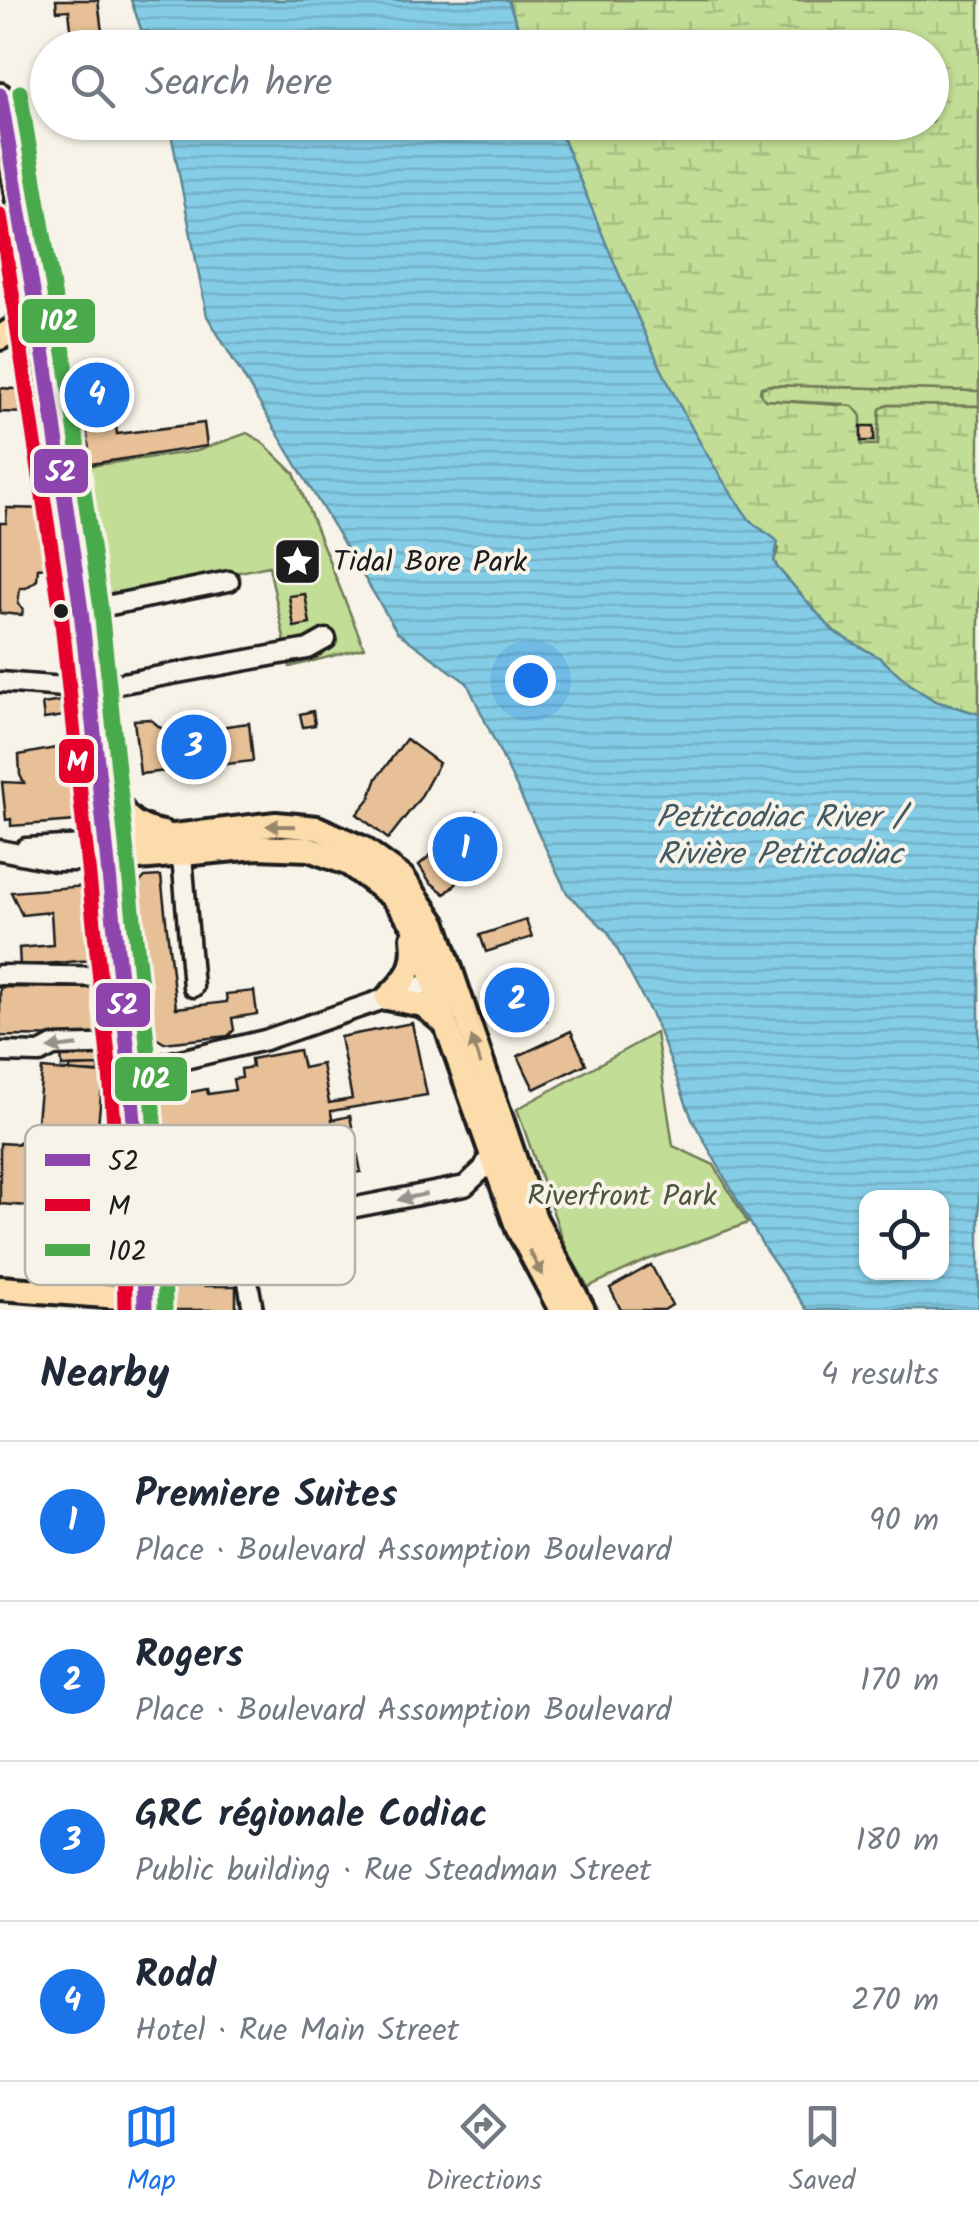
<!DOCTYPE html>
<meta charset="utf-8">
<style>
body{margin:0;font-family:Kalam,sans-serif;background:#f6f6f7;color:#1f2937}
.controls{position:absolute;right:30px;bottom:30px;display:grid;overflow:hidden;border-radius:20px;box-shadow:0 2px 8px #0004}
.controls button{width:90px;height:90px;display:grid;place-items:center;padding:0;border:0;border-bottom:2px solid #e0e1e3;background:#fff;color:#1f2937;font:50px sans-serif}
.you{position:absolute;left:530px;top:680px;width:35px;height:35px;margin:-25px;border:8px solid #fff;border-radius:50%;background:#1a73e8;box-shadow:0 0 0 15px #1a73e833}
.badge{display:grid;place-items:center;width:65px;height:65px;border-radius:50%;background:#1a73e8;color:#fff;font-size:32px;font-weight:700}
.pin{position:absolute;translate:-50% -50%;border:5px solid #fff;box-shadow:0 2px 10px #0006}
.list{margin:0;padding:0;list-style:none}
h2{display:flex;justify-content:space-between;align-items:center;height:130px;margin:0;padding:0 40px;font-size:42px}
h2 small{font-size:32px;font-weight:400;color:#747a83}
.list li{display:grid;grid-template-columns:65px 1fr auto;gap:30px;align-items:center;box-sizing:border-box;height:160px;padding:0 40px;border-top:2px solid #e0e1e3}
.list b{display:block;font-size:38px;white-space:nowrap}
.list p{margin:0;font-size:32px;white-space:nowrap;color:#747a83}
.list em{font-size:32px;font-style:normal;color:#747a83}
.icon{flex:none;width:55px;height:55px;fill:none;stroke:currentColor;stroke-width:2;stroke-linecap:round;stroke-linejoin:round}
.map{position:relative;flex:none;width:979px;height:1310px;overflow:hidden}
.search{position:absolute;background:#fff;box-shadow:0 2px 8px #0004;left:30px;right:30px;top:30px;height:110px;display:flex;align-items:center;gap:25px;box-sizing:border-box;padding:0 35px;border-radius:55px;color:#747a83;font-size:38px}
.sheet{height:770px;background:#fff}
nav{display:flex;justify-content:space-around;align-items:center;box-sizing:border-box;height:140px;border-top:2px solid #e0e1e3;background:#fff;font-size:28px;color:#747a83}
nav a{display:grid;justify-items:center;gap:5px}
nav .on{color:#1a73e8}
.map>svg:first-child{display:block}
.grass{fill:url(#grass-tufts);stroke:#6f7c58;stroke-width:2.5}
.wetland{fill:url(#wetland-marsh);stroke:#6f7c58;stroke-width:2.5}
.park{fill:#c2dd95;stroke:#6f7c58;stroke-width:2.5}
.water{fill:url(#water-rules);stroke:#5b8695;stroke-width:2.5;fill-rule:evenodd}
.building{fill:#e7c097;stroke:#1c1c1c;stroke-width:2.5}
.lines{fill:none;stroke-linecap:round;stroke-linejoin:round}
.minor-casing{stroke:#1c1c1c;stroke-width:25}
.major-casing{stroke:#1c1c1c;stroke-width:30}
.minor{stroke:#f7f3e8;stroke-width:18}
.major{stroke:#fddcac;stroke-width:22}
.bus-1-casing{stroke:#f7f3e8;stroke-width:22}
.bus-2-casing{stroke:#f7f3e8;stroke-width:22}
.bus-3-casing{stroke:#f7f3e8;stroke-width:22}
.bus-1{stroke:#8e44ad;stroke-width:15}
.bus-2{stroke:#e4002b;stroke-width:15}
.bus-3{stroke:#4aaa4b;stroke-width:15}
.oneway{fill:#98866b}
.oneway2{fill:#94928c}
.bus-dot{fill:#1c1c1c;stroke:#f7f3e8;stroke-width:4}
.labels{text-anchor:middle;stroke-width:8;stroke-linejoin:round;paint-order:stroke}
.poi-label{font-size:30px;fill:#1c1c1c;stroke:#f7f3e8;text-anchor:start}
.park-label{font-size:30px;fill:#4e5640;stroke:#f7f3e8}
.water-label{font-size:32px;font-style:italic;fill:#415a63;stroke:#f7f3e8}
.key{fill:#f7f3e8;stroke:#b5b2ab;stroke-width:2.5}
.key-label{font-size:28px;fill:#1c1c1c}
.line-badge{stroke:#f7f3e8;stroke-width:4}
.badge-label{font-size:28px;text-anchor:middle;font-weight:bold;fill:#fff}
</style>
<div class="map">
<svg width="979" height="1310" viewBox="0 0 979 1310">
<defs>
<pattern id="grass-tufts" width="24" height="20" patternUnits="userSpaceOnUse" patternTransform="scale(2.5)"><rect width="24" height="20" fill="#c2dd95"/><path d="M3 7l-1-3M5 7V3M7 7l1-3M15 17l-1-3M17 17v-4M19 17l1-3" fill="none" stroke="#a6bd80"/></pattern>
<pattern id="wetland-marsh" width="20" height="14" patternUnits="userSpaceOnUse" patternTransform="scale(2.5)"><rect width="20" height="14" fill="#c2dd95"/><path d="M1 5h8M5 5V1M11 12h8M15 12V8" fill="none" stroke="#a6bd80"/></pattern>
<pattern id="water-rules" width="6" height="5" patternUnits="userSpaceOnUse" patternTransform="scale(2.5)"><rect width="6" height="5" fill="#85cde6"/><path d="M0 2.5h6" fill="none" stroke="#72afc5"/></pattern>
</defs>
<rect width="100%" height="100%" fill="#f7f3e8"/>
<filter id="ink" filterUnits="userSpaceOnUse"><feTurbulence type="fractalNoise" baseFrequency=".01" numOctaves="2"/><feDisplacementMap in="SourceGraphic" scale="20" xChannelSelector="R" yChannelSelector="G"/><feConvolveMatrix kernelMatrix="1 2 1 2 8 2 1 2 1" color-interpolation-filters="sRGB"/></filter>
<g filter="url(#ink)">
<polygon class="grass" points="770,385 979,391 979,406 888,405 880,409 878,445 860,445 844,404 765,400 761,398 761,388"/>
<path class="wetland" d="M508 0H979V391L770 385 761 387 760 392 765 400 853 406 861 416V445H878L880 409 888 405 979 406V714L935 701 912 686 880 658 834 632 777 567 774 560 779 549C769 535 757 530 747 517 660 398 613 257 556 123L932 122V48L525 47Z"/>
<g class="park">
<polygon points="247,433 261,441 294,473 364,648 290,667 269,566 160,588 101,594 82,467 197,451"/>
<polygon points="656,1033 673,1146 714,1165 748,1223 647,1260 588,1287 566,1249 517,1109"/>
</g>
<g class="water">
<polygon points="131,0 508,0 525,47 153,47 148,31 142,32"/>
<path d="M169 123H556C614 258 662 398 749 519 758 530 769 532 778 542L774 560 777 567 834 632 880 658 912 686 935 701 979 714V1310H807L766 1251 692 1119 656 1023 608 932 567 893 467 683 397 632 207 316ZM866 1198H942V1272H866Z"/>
</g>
<g class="building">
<polygon points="56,0 98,0 104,48 73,48 69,10 57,11"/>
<polygon points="108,363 117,434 204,423 207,446 91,464 78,367"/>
<polygon points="0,388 28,390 26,413 0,412"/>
<rect x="861" y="426" width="13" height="15"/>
<polygon points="7,508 50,509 51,567 38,568 37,580 26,588 20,588 18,604 23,609 22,615 0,613 0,523 6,523"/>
<polygon points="305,594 310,624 294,627 289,596"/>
<polygon points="62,701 64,716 44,719 42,704"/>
<polygon points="313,711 315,725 303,727 300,714"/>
<polygon points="150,719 168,734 249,723 253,761 140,774 134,720"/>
<polygon points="406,739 439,763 420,798 388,839 357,814 370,798 377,778"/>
<polygon points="66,746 76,821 11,826 11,819 6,820 2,782 24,783 20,775 19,755"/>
<polygon points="476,812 502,842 485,857 489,861 478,870 474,867 445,894 430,882 419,865 449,839 445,834 456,824 460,827"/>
<polygon points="161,876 176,1008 227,1002 226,994 254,991 257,1014 232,1018 234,1030 228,1036 164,1043 146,1032 131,892 145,877"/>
<polygon points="85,886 91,960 20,966 19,948 53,945 51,912 22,915 11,892"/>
<polygon points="526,920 532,937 486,952 480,935"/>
<polygon points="533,968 546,1020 502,1031 489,980"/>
<polygon points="0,987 99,988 102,1037 0,1036"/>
<polygon points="412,1023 427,1095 331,1111 332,1120 350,1116 361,1172 352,1173 354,1183 344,1184 346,1193 282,1205 281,1197 272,1198 270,1189 260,1191 258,1182 245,1184 226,1188 230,1206 220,1208 222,1217 166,1228 157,1175 165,1174 164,1164 155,1166 151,1100 207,1089 208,1094 235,1090 233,1079 242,1078 241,1069 252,1067 251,1059 299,1050 303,1068 322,1064 329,1103 352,1099 340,1037"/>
<polygon points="571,1031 586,1064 534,1089 518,1056"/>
<polygon points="103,1049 104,1066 62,1067 61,1051"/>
<polygon points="99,1066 99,1073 70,1072 70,1067"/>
<polygon points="42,1069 103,1074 97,1136 36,1131"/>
<polygon points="36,1131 66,1133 47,1146 16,1144"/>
<polygon points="0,1143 47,1146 42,1207 0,1204"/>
<polygon points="651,1265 672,1305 664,1310 621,1310 610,1288"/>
<polygon points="204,1270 204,1286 236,1286 236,1310 161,1310 161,1271"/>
</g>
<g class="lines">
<defs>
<g id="minor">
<polyline points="81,611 229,581"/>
<polyline points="0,682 90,689 308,649 326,639"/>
<polyline points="26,848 105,844"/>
<polyline points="0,850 56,861 107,861"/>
<polyline points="182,856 193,987"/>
<polyline points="0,975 120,977"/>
<polyline points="0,1052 40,1053 53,1046 127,1044"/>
<polyline points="130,1072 265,1040 445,978"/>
<polyline points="239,1231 253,1310"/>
<polyline points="144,1248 465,1186 483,1169 492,1152"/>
</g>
<g id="major">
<polyline points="0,95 46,368 81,611 130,1072 144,1248 145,1310"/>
<polyline points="0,338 17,326 27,287"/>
<path d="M106 775C119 809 124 826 163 833"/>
<polyline points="105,844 276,824 317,828 362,848 403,878 435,924 535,1219 583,1310"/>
<polyline points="107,861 257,847 309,849 349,864 393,897 419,932 446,1025 518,1229 561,1310"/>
<path d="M387 998C407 979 417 967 413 938"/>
<polyline points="387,998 423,1005 444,1023"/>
<polyline points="0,1288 146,1299"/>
</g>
</defs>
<use href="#minor" class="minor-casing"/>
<use href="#major" class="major-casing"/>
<use href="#minor" class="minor"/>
<use href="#major" class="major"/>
<defs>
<polyline id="bus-1" points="0,95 46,368 81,611 130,1072 144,1248 145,1310"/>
<polyline id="bus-2" points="0,215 61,613 110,1074 124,1249 125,1310"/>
<polyline id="bus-3" points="20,92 66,365 101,609 150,1070 164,1246 165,1310"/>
</defs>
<use href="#bus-1" class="bus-1-casing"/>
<use href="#bus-2" class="bus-2-casing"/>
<use href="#bus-3" class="bus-3-casing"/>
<use href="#bus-1" class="bus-1"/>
<use href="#bus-2" class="bus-2"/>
<use href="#bus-3" class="bus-3"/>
</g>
<defs><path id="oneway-solid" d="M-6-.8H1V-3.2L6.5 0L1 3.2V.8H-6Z" transform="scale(2.5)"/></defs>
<g class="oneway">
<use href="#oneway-solid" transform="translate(281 826) rotate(-179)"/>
<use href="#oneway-solid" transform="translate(476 1051) rotate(-108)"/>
<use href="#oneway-solid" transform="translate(536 1263) rotate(62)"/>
</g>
<g class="oneway2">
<use href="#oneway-solid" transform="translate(63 1047) rotate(173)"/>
<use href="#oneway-solid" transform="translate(412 1197) rotate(168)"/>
</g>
</g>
<defs>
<symbol id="sight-square" viewBox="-11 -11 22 22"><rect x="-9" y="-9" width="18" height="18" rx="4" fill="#1c1c1c" stroke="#f7f3e8"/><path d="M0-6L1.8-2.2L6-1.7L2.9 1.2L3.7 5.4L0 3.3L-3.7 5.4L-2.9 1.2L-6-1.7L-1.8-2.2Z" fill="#fff"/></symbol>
</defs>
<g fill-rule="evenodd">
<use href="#sight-square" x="270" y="534" width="55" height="55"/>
</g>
<circle class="bus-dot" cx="61" cy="611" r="9"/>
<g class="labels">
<g class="poi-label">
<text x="333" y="571">Tidal Bore Park</text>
</g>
<g class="park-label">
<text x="622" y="1205">Riverfront Park</text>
</g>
<g class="water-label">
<text x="780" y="827">Petitcodiac River /<tspan x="780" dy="37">Rivière Petitcodiac</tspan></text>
</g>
</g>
<rect x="25" y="1125" width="330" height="160" rx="15" class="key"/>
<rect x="45" y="1154" width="45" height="12" fill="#8e44ad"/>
<rect x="45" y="1199" width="45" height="12" fill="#e4002b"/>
<rect x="45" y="1244" width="45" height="12" fill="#4aaa4b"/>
<g class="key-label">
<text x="108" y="1170">52</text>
<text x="108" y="1215">M</text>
<text x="108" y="1260">102</text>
</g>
<g class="line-badge">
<rect x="20" y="297" width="77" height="48" rx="10" fill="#4aaa4b"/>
<rect x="32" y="447" width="58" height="48" rx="10" fill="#8e44ad"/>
<rect x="57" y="737" width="39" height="48" rx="10" fill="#e4002b"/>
<rect x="94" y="981" width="58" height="48" rx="10" fill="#8e44ad"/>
<rect x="113" y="1055" width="76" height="48" rx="10" fill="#4aaa4b"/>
</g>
<g class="badge-label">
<text x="59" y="330">102</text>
<text x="61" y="481">52</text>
<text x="77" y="771">M</text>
<text x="123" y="1014">52</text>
<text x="151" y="1088">102</text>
</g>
</svg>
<div class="controls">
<button><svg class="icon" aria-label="locate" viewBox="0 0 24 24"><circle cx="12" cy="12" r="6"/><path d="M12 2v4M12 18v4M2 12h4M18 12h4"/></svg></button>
</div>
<div class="you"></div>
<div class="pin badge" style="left:465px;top:849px">1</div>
<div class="pin badge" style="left:517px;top:1000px">2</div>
<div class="pin badge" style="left:194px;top:747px">3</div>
<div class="pin badge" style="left:97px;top:395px">4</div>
<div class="search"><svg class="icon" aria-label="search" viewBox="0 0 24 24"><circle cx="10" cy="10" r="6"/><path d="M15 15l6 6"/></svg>Search here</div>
</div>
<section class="sheet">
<h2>Nearby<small>4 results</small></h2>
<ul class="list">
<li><span class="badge">1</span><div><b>Premiere Suites</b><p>Place · Boulevard Assomption Boulevard</p></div><em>90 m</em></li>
<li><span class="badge">2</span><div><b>Rogers</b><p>Place · Boulevard Assomption Boulevard</p></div><em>170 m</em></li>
<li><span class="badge">3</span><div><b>GRC régionale Codiac</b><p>Public building · Rue Steadman Street</p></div><em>180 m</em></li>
<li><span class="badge">4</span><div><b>Rodd</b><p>Hotel · Rue Main Street</p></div><em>270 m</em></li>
</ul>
</section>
<nav>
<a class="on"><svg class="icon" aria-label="map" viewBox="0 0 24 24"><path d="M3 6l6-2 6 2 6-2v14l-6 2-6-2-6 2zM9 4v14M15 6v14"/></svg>Map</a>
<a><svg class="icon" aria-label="directions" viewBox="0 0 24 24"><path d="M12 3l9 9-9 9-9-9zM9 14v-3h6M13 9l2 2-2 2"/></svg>Directions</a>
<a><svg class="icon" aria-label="saved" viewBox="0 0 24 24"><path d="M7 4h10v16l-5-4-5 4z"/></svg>Saved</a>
</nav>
